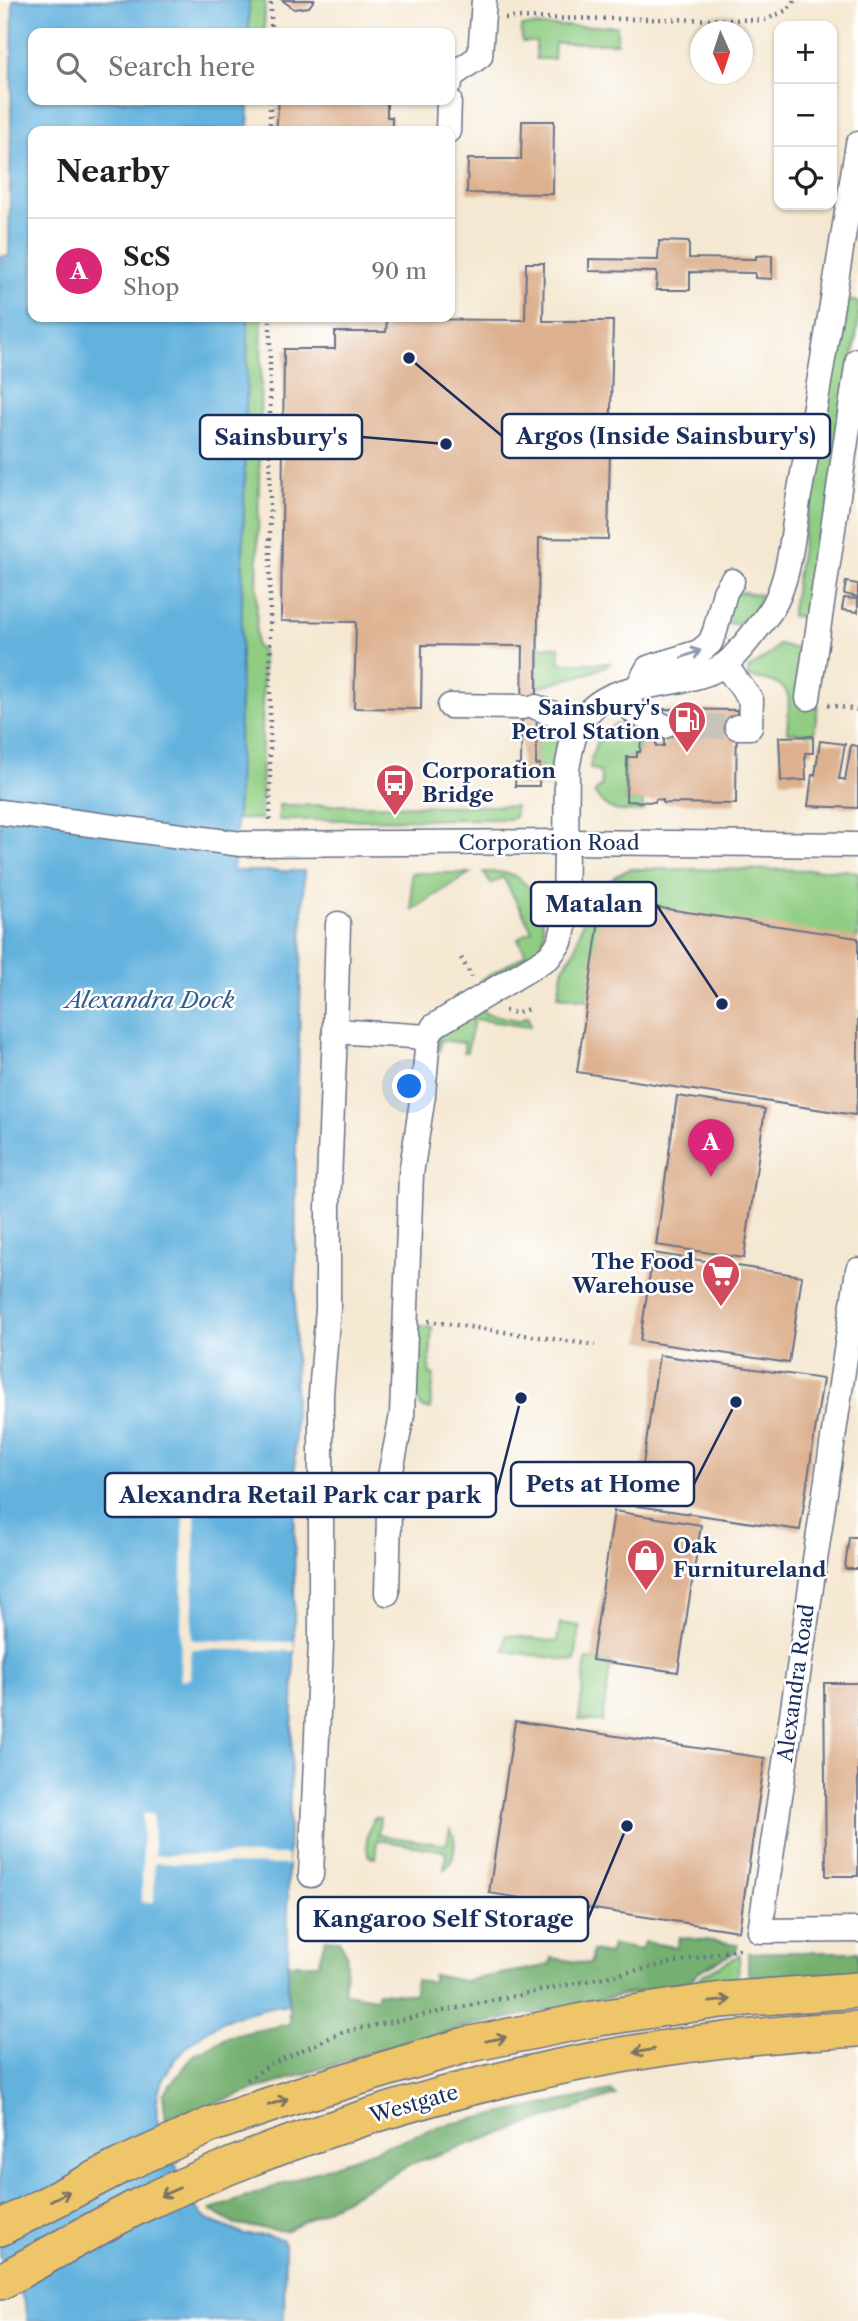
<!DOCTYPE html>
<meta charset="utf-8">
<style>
body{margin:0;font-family:"Libre Caslon Text",serif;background:#f2f2f2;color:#202124}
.controls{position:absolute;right:21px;top:21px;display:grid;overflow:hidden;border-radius:14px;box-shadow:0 2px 5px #0004}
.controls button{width:63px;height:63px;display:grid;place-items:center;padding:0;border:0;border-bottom:2px solid #e0e0e0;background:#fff;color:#202124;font:35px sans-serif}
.compass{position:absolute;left:690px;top:21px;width:63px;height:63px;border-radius:50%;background:#fff;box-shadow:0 2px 5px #0004;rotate:177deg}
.you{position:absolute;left:410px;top:1087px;width:24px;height:24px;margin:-18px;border:5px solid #fff;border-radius:50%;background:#1a73e8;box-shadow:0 0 0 10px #1a73e833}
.badge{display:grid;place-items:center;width:46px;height:46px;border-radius:50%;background:#db2777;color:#fff;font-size:23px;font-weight:700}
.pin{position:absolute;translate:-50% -58px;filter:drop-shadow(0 2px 4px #0008)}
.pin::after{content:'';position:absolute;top:37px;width:24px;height:21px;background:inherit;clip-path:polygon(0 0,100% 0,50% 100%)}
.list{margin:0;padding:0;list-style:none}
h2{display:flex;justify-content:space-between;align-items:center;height:91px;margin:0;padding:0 28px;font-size:30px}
h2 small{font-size:23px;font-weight:400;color:#757577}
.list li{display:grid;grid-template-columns:46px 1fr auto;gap:21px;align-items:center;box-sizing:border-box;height:105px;padding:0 28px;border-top:2px solid #e0e0e0}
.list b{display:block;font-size:26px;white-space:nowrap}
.list p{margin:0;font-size:23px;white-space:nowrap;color:#757577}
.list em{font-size:23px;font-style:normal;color:#757577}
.icon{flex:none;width:38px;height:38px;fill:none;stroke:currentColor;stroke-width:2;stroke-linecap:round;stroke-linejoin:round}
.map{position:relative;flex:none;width:858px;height:2321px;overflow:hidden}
.search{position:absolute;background:#fff;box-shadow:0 2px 5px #0004;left:28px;top:28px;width:427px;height:77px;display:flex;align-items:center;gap:18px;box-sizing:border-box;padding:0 24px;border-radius:14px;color:#757577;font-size:26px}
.panel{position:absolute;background:#fff;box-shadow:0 2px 5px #0004;left:28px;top:126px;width:427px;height:196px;border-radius:14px}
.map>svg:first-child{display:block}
.green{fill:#90cd83;stroke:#567e70;stroke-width:2}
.forest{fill:#74b071;stroke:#487068;stroke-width:2}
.water{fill:#64b2de;stroke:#40709e;stroke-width:2}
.pier{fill:#f5e8d2}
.building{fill:#ddb18f}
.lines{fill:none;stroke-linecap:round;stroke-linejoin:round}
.minor-tunnel{stroke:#c9c3bb;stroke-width:24;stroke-dasharray:24 12;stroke-linecap:butt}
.minor-casing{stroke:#677087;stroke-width:27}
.highway-casing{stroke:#677087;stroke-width:38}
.path{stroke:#677087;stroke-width:4.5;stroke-dasharray:2 5;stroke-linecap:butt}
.minor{stroke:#fff;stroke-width:24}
.highway{stroke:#eec569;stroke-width:35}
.oneway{stroke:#8d97ae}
.oneway2{stroke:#7a7263}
.labels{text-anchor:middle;stroke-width:5;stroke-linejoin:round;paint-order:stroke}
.poi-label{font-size:21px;font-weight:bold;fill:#1b2f5e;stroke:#fff;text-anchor:end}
.street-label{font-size:21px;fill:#1b2f5e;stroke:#fff}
.water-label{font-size:23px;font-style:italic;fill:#355d8b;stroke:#fff}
.leader{fill:none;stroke:#1b2f5e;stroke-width:2.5}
.callout-dot{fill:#1b2f5e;stroke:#fff;stroke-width:2.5}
.callout{fill:#fff;stroke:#1b2f5e;stroke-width:2.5}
.callout-label{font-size:23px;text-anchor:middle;font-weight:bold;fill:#1b2f5e}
</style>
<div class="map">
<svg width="858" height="2321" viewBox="0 0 858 2321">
<rect width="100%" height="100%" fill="#fff"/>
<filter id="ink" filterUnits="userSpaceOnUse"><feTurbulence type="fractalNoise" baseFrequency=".0143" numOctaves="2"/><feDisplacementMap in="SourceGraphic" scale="14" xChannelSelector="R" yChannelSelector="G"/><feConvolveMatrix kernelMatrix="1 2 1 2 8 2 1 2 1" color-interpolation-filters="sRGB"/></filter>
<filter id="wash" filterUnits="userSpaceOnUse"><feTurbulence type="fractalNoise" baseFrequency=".00686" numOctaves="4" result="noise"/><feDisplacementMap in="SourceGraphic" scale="28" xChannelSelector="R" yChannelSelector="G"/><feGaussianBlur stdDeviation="1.57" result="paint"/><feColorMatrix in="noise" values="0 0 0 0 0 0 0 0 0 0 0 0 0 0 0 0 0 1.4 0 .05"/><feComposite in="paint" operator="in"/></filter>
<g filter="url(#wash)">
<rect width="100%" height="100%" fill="#f5e8d2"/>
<g class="green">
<polygon points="249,0 265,0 264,33 249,33"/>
<polygon points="521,26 617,26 617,43 555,43 554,59 536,59 536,42 522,42"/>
<polygon points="841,299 858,302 858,324 811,619 791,616"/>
<polygon points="248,317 262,317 256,646 263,652 261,819 237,819"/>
<polygon points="743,592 761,595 753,614 738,625 725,622 730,595"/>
<path d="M779 644 796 649 803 655 799 703 818 706 814 734 787 732C790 689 794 684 748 677V669L770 654Z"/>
<polygon points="537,646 559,647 560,663 612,663 592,672 537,688"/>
<path d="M615 724 641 735 640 752H637V757H627L626 801H643V811C619 812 609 814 594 793L602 785 600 772 590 768C592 748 598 735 615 724Z"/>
<path d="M536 727 547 728C566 748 556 762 550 786H539L540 765H536Z"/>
<polygon points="279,805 515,806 515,817 510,819 279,820"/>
<polygon points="630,869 844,870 858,872 858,938 587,1000 558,996 563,968 575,950 589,898 617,875"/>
<path d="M483 872C493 872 506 871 515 876 540 890 547 924 542 949L482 984 481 980 526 954 518 939 532 930 503 877 491 884Z"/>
<polygon points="411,873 470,873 412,910"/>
<polygon points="482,1009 486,1014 519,1020 528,1016 530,1027 474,1019 467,1052 464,1052 464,1043 441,1040 439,1052 437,1037"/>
<polygon points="416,1325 432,1328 429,1373 434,1375 430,1410 421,1407 416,1394"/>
<polygon points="560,1623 580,1626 575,1661 504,1651 506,1635 557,1642"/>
<polygon points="586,1659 611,1662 602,1722 579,1719"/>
<path d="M374 1818H380L378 1835 446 1845 450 1829C458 1840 455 1862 444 1869L446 1851 377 1840 375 1858 370 1857C363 1847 368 1829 374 1818Z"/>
<polygon points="740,1955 737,1979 695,1982 704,1974"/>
</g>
<g class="forest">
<polygon points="679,1937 738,1944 736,1952 702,1969 689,1982 474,2025 392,2046 230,2098 166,2122 163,2094 195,2054 230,2036 289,2024 288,1964 318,1964 325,1939 339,1940 347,1954 344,1993 376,1998 378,1992 413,1994 416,1980 432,1982 433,1975 463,1981 550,1965 552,1958 590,1964 592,1951 609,1954 612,1945 641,1950 644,1942 677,1947"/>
<polygon points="779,1952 858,1952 858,1981 748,1987 748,1953"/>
<polygon points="611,2091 616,2095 416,2162 285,2231 235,2225 211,2210 440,2126"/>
</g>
<path class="water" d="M13 0H249V33H33V100H249L248 131H33V317H248L238 798 233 871H304L296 1145 294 1676 288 1855V2004C239 2012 199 2024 170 2067 159 2084 155 2098 157 2119L191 2203 204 2216 216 2223 244 2235H265L282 2239 285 2245 284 2321H28C27 2298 11 2277 0 2257V256H9Z"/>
<g class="pier">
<polygon points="184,1489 196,1489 192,1640 294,1642 294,1651 191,1649 190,1679 180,1680"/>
<polygon points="143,1814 153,1814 154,1855 288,1855 288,1865 154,1863 154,1902 142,1902"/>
</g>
<g id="blocks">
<g class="building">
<polygon points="282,0 314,0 309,7 294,9"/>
<polygon points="279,100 387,100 387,117 392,117 392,131 276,131"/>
<polygon points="522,121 554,121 553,194 467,193 468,159 521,159"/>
<polygon points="659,241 689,242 689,258 756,259 756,256 772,255 772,279 755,278 755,273 690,272 690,290 656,290 657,272 589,271 589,259 658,260"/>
<polygon points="526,263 544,263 543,321 613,321 608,539 539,538 536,765 540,764 539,786 515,786 516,765 521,765 523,646 422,645 421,709 354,708 356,622 281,621 284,349 335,349 335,332 386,332 387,319 525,320"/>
<polygon points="846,582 858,584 858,597 844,594"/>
<polygon points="844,598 858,599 858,612 842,610"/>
<polygon points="664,709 737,710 736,804 663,803 663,800 656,799 655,802 626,801 627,757 637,757 637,752 640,752 641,740 656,741 656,746 664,746"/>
<polygon points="813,736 813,753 805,753 806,780 781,781 779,737"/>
<polygon points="820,741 845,744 839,779 842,779 845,780 851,745 858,746 858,808 808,806 812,775 815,775"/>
<polygon points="602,899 858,938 858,1096 855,1115 577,1072"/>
<polygon points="677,1096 765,1109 744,1258 656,1245"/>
<polygon points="653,1253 802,1276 789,1363 640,1341"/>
<polygon points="659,1355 823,1379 800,1530 637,1506"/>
<polygon points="614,1511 701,1525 678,1672 592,1660"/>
<polygon points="849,1537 858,1537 858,1569 845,1569"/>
<polygon points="824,1683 858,1683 858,1876 826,1876"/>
<polygon points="515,1721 765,1758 739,1931 489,1893"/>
</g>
</g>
</g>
<g filter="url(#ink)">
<use href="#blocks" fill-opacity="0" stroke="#677087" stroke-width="2"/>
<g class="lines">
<polyline class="minor-tunnel" points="664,726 737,727"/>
<defs>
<g id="minor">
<polyline points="450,83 450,77 480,56 484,0"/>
<polyline points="448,131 449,100"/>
<polyline points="725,665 751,700 750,727 737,727"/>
<polyline points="637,688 648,668 699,652 710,643 715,631 725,592 732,581"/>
<polyline points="624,692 634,712 664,726"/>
<polyline points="808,698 858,360"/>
<polyline points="450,706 522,707"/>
<polyline points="536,707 579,724"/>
<polyline points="0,812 241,844 565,842 858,845"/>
<polyline points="338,924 335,1031 428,1037"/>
<polyline points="858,1270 760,1931 858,1930"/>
<path d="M387 1593 390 1476 402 1415 411 1174 423 1095 428 1037 434 1026 549 957 560 942 565 923 567 769C570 754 572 736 580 723 609 674 681 693 724 665 734 659 761 624 769 613 790 584 793 530 799 495 821 379 839 261 858 144"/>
<polyline points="311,1875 321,1643 321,1394 328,1308 328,1207 335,1031"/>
</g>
<g id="highway">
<polyline points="0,2228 120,2166 213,2124 299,2095 466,2045 593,2019 721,2000 858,1990"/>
<path d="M0 2282C46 2256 92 2230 139 2206 209 2172 282 2145 355 2121 519 2068 686 2037 858 2029"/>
</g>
</defs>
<use href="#minor" class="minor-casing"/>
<use href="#highway" class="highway-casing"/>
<g class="path">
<polyline points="505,18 765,20 787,10 795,0"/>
<polyline points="271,33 271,0"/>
<polyline points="270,131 270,100"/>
<polyline points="828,705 858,710"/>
<polyline points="270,820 270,317"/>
<polyline points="461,958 472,977"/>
<polyline points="505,1011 517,1013 531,1008"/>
<polyline points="428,1321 595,1345"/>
<polyline points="247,2080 271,2064 343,2032 743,1948"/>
</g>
<use href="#minor" class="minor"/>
<use href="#highway" class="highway"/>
</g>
<defs><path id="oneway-shaft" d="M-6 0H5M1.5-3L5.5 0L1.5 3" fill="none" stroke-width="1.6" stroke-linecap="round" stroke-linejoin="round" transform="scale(1.75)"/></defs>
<use class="oneway" href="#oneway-shaft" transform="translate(691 654) rotate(-21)"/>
<g class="oneway2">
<use href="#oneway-shaft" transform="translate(720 2001) rotate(-6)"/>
<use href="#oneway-shaft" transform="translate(496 2039) rotate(-11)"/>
<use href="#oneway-shaft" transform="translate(644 2051) rotate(170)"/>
<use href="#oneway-shaft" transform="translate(278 2102) rotate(-19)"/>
<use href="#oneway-shaft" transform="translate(170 2192) rotate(156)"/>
<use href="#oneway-shaft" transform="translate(60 2196) rotate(-26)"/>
</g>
</g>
<defs>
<symbol id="fuel-pin" viewBox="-11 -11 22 30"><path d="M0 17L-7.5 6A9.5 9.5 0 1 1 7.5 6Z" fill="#d1495b" stroke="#fff"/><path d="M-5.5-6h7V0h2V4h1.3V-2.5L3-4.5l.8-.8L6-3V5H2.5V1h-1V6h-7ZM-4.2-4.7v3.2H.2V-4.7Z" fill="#fff"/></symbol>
<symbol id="bus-pin" viewBox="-11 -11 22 30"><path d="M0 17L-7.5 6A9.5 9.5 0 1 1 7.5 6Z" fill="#d1495b" stroke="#fff"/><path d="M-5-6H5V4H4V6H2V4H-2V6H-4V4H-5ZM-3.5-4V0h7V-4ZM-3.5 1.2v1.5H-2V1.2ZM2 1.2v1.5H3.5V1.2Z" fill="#fff"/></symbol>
<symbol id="supermarket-pin" viewBox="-11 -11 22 30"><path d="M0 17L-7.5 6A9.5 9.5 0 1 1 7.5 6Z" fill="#d1495b" stroke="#fff"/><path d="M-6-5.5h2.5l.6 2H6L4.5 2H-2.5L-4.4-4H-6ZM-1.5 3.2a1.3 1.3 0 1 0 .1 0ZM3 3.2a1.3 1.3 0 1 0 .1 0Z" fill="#fff"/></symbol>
<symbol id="shop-pin" viewBox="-11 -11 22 30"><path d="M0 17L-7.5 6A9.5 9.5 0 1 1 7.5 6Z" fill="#d1495b" stroke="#fff"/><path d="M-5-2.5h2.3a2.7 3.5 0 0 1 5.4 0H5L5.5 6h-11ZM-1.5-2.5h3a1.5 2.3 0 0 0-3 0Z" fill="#fff"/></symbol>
</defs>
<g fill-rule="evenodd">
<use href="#fuel-pin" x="665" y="698" width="44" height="60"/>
<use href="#bus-pin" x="373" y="761" width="44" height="60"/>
<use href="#supermarket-pin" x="699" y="1252" width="44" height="60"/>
<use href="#shop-pin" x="624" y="1536" width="44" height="60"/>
</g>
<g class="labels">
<g class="poi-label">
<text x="660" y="715">Sainsbury's<tspan x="660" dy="24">Petrol Station</tspan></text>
<text x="422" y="778" text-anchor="start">Corporation<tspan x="422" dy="24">Bridge</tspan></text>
<text x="694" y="1269">The Food<tspan x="694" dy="24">Warehouse</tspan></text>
<text x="673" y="1553" text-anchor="start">Oak<tspan x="673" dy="24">Furnitureland</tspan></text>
</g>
<g class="street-label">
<text x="549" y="850">Corporation Road</text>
<text transform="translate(796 1683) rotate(-82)" y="7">Alexandra Road</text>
<text transform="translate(414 2104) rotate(-16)" y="7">Westgate</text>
</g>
<g class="water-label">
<text x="150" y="1008">Alexandra Dock</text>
</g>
</g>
<path class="leader" d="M409 358L502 436M446 444L362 437M722 1004L656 904M736 1402L694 1484M521 1398L496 1495M627 1826L588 1919"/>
<g class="callout-dot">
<circle cx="409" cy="358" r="7"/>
<circle cx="446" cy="444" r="7"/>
<circle cx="722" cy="1004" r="7"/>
<circle cx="736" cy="1402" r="7"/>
<circle cx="521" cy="1398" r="7"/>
<circle cx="627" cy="1826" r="7"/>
</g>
<g class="callout">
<rect x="502" y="414" width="328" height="44" rx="7"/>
<rect x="200" y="415" width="162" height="44" rx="7"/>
<rect x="531" y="882" width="125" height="44" rx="7"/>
<rect x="511" y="1462" width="183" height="44" rx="7"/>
<rect x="105" y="1473" width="391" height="44" rx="7"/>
<rect x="298" y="1897" width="290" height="44" rx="7"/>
</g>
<g class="callout-label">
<text x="666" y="444">Argos (Inside Sainsbury's)</text>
<text x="281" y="445">Sainsbury's</text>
<text x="594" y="912">Matalan</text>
<text x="603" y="1492">Pets at Home</text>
<text x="300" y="1503">Alexandra Retail Park car park</text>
<text x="443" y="1927">Kangaroo Self Storage</text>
</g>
</svg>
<div class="controls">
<button>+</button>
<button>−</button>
<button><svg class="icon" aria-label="locate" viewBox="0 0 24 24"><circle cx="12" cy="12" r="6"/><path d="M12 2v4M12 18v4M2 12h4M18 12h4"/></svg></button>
</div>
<svg class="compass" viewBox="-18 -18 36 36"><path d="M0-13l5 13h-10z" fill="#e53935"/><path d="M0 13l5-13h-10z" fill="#757577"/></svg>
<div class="you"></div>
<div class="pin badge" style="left:711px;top:1177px">A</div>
<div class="search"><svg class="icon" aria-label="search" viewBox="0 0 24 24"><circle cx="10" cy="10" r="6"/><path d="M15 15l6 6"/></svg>Search here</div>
<section class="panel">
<h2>Nearby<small></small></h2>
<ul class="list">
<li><span class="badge">A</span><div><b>ScS</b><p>Shop</p></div><em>90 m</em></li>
</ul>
</section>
</div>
